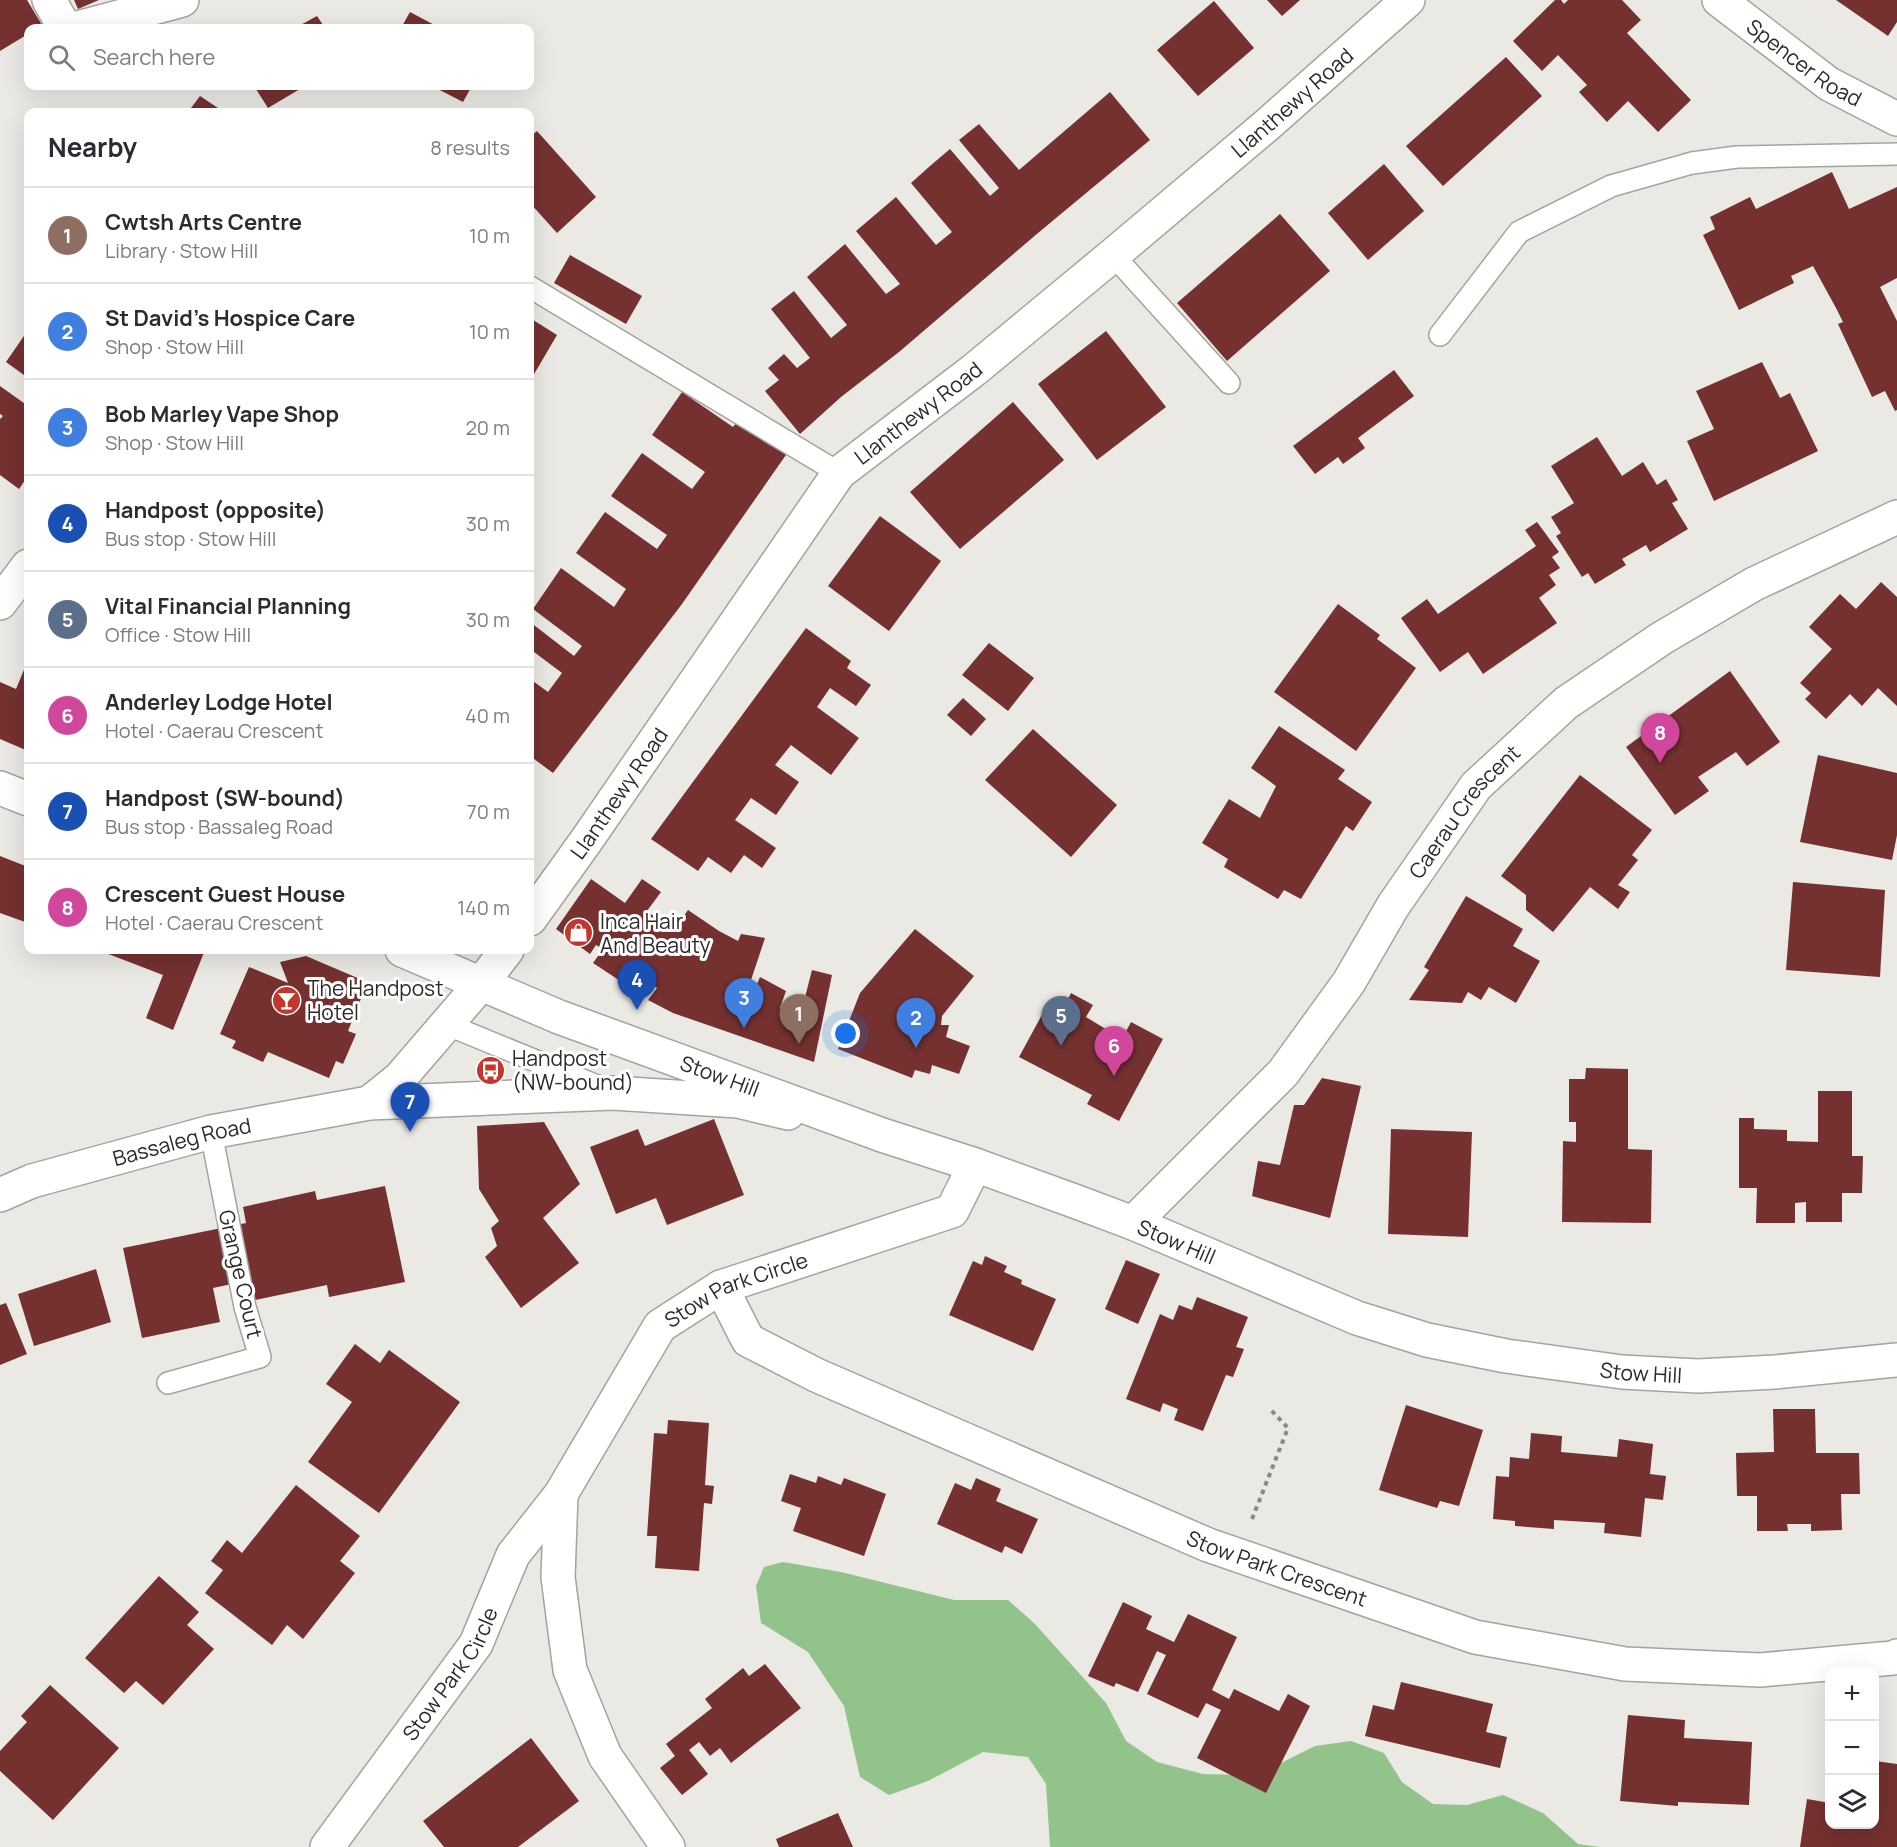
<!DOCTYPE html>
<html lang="en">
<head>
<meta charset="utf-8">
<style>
  body { margin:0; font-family:Manrope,sans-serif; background:#f7f7f7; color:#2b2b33 }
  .controls { position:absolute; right:18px; bottom:18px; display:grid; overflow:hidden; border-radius:12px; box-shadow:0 6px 24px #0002 }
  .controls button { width:54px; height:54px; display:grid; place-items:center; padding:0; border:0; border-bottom:2px solid #e1e1e2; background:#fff; color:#2b2b33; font:30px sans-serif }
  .you { position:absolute; left:846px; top:1034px; width:21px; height:21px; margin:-15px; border:4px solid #fff; border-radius:50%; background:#1a73e8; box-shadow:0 0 0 9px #1a73e833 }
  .badge { display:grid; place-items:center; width:39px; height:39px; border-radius:50%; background:#c3362d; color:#fff; font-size:20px; font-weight:700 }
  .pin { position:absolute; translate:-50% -50px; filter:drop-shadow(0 2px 3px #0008) }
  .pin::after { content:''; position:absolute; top:32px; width:21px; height:18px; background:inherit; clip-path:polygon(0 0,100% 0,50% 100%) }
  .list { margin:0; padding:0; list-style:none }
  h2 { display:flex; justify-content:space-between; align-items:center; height:78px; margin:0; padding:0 24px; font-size:26px }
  h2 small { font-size:20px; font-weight:400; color:#7c7c81 }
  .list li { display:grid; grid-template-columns:39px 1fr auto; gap:18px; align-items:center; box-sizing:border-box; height:96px; padding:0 24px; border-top:2px solid #e1e1e2 }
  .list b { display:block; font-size:22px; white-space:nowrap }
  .list p { margin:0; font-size:20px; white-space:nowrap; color:#7c7c81 }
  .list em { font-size:20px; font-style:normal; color:#7c7c81 }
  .icon { flex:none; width:33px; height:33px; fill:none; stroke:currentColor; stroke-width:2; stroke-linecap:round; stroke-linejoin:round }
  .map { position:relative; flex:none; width:1897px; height:1847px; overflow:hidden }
  .search { position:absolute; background:#fff; box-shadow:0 6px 24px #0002; left:24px; top:24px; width:510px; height:66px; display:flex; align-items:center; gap:15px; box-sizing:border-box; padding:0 21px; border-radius:12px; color:#7c7c81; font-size:22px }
  .panel { position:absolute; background:#fff; box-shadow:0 6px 24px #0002; left:24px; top:108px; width:510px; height:846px; border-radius:12px }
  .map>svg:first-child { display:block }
</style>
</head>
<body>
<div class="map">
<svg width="1897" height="1847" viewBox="0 0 1897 1847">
  <rect width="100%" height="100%" fill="#eae9e4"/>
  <path fill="#91c38b" d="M 783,1562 L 841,1572 L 954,1600 L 1008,1600 L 1035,1624 L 1106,1703 L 1126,1741 L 1157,1762 L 1203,1774 L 1244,1775 L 1279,1764 L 1315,1746 L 1351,1741 L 1384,1753 L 1402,1782 L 1433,1804 L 1467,1805 L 1503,1795 L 1543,1813 L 1578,1844 L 1600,1847 L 1050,1847 L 1046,1784 L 1028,1757 L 983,1752 L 928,1781 L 889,1795 L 860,1777 L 844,1706 L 808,1652 L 761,1623 L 756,1586 L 764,1567 Z"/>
  <path fill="#743130" d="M 0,0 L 27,0 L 42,25 L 37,28 L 28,28 L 28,34 L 0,51 Z
    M 74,0 L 99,0 L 78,9 Z
    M 1267,0 L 1300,0 L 1282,16 Z
    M 1555,0 L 1561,0 L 1564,4 L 1568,0 L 1622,0 L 1641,20 L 1627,33 L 1691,100 L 1658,132 L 1628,101 L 1607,122 L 1579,92 L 1587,85 L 1558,55 L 1542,71 L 1513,41 Z
    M 1836,0 L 1897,0 L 1897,22 L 1888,36 Z
    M 1214,1 L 1254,48 L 1198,96 L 1157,50 Z
    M 410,12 L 440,28 L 401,28 Z
    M 317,16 L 325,28 L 295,28 Z
    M 1506,57 L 1542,96 L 1443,186 L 1406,146 Z
    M 254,86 L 305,86 L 268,108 Z
    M 432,86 L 472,86 L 463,102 Z
    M 1110,92 L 1150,140 L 1038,233 L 899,352 L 841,397 L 800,434 L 765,391 L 779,380 L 768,368 L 784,354 L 797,368 L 810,358 L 771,309 L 794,291 L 831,338 L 847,325 L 807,277 L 845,244 L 886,294 L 900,284 L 856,231 L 896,197 L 936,245 L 952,232 L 911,183 L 930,166 L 950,149 L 990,196 L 999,188 L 959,140 L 979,124 L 1019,170 Z
    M 200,96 L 224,112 L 188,112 Z
    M 537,131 L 596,197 L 557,233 L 530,203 L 530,137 Z
    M 1384,164 L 1424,211 L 1368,260 L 1328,213 Z
    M 1832,172 L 1849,209 L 1897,187 L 1897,278 L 1880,287 L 1897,321 L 1897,410 L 1895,411 L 1885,391 L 1872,397 L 1838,324 L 1843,322 L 1836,308 L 1813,266 L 1791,276 L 1794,283 L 1739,310 L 1703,235 L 1715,229 L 1710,217 L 1750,197 L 1756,209 Z
    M 1280,214 L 1330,271 L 1227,361 L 1177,303 Z
    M 570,255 L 642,296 L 626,324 L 554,283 Z
    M 530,318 L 557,335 L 530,381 Z
    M 28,330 L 28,378 L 6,362 Z
    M 1106,331 L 1166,407 L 1097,460 L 1038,384 Z
    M 1762,362 L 1780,398 L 1790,393 L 1818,451 L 1714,501 L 1687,441 L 1714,429 L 1696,391 Z
    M 1394,370 L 1414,396 L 1358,438 L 1365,448 L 1343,464 L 1338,457 L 1315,474 L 1293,446 Z
    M 0,386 L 28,406 L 28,476 L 19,489 L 0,475 L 0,419 L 3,416 L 0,414 Z
    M 682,392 L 733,427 L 740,418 L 788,452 L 682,604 L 553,773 L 530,756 L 530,679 L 548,692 L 562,673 L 530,649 L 530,622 L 574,656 L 582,646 L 533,609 L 561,568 L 614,607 L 626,589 L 576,553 L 605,512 L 657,549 L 667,535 L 611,496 L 642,453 L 692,489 L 705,472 L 652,435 Z
    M 1013,402 L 1064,460 L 960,549 L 910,492 Z
    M 1597,437 L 1622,476 L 1643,462 L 1657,485 L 1666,479 L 1678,500 L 1672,503 L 1688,529 L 1650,552 L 1646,545 L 1622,559 L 1626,565 L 1595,584 L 1588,573 L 1582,577 L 1556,536 L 1561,533 L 1551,517 L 1574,503 L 1551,466 Z
    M 880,516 L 941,561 L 889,631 L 828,586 Z
    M 1537,522 L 1559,552 L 1552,557 L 1560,568 L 1549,575 L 1556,585 L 1539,598 L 1557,623 L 1483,674 L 1468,652 L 1440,672 L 1401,618 L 1427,599 L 1438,614 L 1536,546 L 1525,530 Z
    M 1881,582 L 1897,597 L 1897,706 L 1878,688 L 1862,706 L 1850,694 L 1826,719 L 1805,699 L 1811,693 L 1800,683 L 1832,649 L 1809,627 L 1840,594 L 1856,609 Z
    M 1338,604 L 1380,635 L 1377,639 L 1416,668 L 1356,751 L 1274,692 Z
    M 806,628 L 851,661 L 847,668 L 871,685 L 856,706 L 830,688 L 817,707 L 859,738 L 831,775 L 791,745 L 775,765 L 799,782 L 776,815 L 751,798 L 735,820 L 776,848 L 762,868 L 744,855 L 731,873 L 708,857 L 698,871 L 651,839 Z
    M 989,643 L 1034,678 L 1008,711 L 962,675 Z
    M 26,665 L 28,666 L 28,751 L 0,739 L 0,682 L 16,689 Z
    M 1730,671 L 1780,742 L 1747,766 L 1736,752 L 1698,777 L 1709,791 L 1675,815 L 1626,747 Z
    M 963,698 L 986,719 L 971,736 L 947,715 Z
    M 1279,726 L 1345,770 L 1338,779 L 1372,802 L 1353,831 L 1346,826 L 1301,899 L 1284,890 L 1278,899 L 1224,867 L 1228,859 L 1202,843 L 1229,799 L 1260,818 L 1276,786 L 1251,768 Z
    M 1033,729 L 1117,805 L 1071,857 L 985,780 Z
    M 1818,755 L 1897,773 L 1897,835 L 1892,860 L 1800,842 Z
    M 1580,775 L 1652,830 L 1632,855 L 1638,860 L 1618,885 L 1630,892 L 1618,909 L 1590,887 L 1553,932 L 1526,910 L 1526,895 L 1501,876 Z
    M 0,856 L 28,867 L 28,923 L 0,913 Z
    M 591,879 L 625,903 L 642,879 L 661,892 L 647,911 L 673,931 L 688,910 L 719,931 L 738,941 L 741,934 L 765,938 L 745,998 L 751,998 L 760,977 L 786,991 L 780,1008 L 801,1013 L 812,970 L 832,975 L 814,1062 L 673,1013 L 648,1000 L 657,988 L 645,980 L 637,992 L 593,963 L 603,949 L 596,945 L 590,954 L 556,929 Z
    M 1793,882 L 1885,890 L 1880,977 L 1786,970 Z
    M 1466,896 L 1523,929 L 1513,946 L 1540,961 L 1516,1003 L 1489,987 L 1481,1000 L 1468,992 L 1462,1003 L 1409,1000 L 1429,970 L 1424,967 Z
    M 915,929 L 974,976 L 942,1016 L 941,1025 L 949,1025 L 946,1037 L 970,1046 L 959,1074 L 932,1065 L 930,1074 L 915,1070 L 912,1078 L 838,1049 L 860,993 Z
    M 98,950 L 205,950 L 173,1030 L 146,1018 L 163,975 Z
    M 306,956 L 360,979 L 354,993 L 362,996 L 348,1031 L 356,1034 L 343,1064 L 336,1061 L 329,1078 L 268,1052 L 263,1062 L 232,1048 L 236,1041 L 220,1034 L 249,967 L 288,983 L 280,962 Z
    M 1071,993 L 1093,1005 L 1086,1017 L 1122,1039 L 1131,1022 L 1163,1039 L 1119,1121 L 1087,1104 L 1092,1095 L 1019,1057 L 1050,1000 L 1064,1007 Z
    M 1586,1068 L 1628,1069 L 1628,1149 L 1652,1150 L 1651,1223 L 1562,1222 L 1563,1141 L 1576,1142 L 1576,1122 L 1569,1122 L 1569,1079 L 1585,1079 Z
    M 1322,1078 L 1361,1086 L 1330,1218 L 1252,1196 L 1258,1161 L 1280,1165 L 1294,1105 L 1304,1105 Z
    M 1818,1091 L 1852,1091 L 1852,1156 L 1863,1156 L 1862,1193 L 1842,1193 L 1842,1222 L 1806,1222 L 1806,1202 L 1795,1203 L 1795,1223 L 1756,1223 L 1757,1188 L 1739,1188 L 1739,1118 L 1754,1118 L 1754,1129 L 1787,1130 L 1787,1141 L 1818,1142 Z
    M 714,1119 L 744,1195 L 667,1225 L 656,1198 L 616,1214 L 590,1147 L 638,1129 L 645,1146 Z
    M 544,1122 L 580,1184 L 543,1218 L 579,1263 L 521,1308 L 485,1257 L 497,1246 L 491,1228 L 499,1221 L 479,1189 L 477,1126 Z
    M 1391,1129 L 1472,1132 L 1468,1237 L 1388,1234 Z
    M 385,1186 L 405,1282 L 329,1297 L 327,1285 L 250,1301 L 246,1281 L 213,1288 L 220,1322 L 142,1338 L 123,1248 L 246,1223 L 243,1207 L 315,1191 L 317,1200 Z
    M 985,1256 L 1007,1266 L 1004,1272 L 1022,1280 L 1021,1284 L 1056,1299 L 1033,1351 L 949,1315 L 973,1261 L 982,1265 Z
    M 1126,1260 L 1160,1274 L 1138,1324 L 1105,1309 Z
    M 96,1269 L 111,1322 L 34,1346 L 18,1294 Z
    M 1197,1297 L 1248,1317 L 1236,1347 L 1244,1349 L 1233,1377 L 1226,1375 L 1203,1431 L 1174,1420 L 1178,1409 L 1163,1403 L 1160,1412 L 1126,1399 L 1160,1314 L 1173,1320 L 1179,1305 L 1192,1310 Z
    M 6,1303 L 27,1354 L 0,1365 L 0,1305 Z
    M 355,1344 L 380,1363 L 389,1350 L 460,1402 L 379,1513 L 308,1462 L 352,1402 L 326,1384 Z
    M 1406,1405 L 1483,1430 L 1459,1506 L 1440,1501 L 1437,1508 L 1379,1490 Z
    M 1773,1409 L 1815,1409 L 1816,1453 L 1859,1453 L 1860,1494 L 1841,1494 L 1842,1530 L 1811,1531 L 1811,1524 L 1787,1524 L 1788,1531 L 1757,1531 L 1757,1496 L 1737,1496 L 1736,1453 L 1774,1452 Z
    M 668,1420 L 709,1423 L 705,1485 L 714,1486 L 712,1504 L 704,1503 L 699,1571 L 655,1568 L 657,1536 L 647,1536 L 654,1433 L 667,1434 Z
    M 1531,1433 L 1562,1436 L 1561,1452 L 1617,1457 L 1619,1439 L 1653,1444 L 1650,1474 L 1666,1476 L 1663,1500 L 1645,1498 L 1641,1537 L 1604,1533 L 1605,1523 L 1554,1520 L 1554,1529 L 1515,1526 L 1515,1521 L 1493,1519 L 1496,1476 L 1509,1477 L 1510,1457 L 1529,1459 Z
    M 790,1474 L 816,1483 L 818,1476 L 841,1485 L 844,1478 L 886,1494 L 864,1556 L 793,1531 L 801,1508 L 781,1501 Z
    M 976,1478 L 1001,1489 L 996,1501 L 1038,1519 L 1022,1554 L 1005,1546 L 1002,1553 L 937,1524 L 955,1483 L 971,1490 Z
    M 296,1485 L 360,1536 L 340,1561 L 355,1573 L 303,1639 L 287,1625 L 272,1645 L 205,1593 L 223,1570 L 211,1561 L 227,1540 L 242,1553 Z
    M 159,1576 L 199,1612 L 187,1625 L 214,1649 L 163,1705 L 136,1681 L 124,1693 L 85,1658 Z
    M 1123,1602 L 1152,1616 L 1146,1629 L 1174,1642 L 1188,1614 L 1237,1637 L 1212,1690 L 1229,1699 L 1234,1689 L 1279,1711 L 1288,1694 L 1310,1706 L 1266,1793 L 1197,1758 L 1221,1710 L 1206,1703 L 1198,1718 L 1147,1694 L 1166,1655 L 1157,1651 L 1138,1692 L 1116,1683 L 1114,1687 L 1088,1676 Z
    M 765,1664 L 801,1708 L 731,1763 L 720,1748 L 710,1756 L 699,1742 L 689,1750 L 708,1774 L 682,1795 L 660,1768 L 675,1756 L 666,1744 L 712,1708 L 705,1699 L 743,1668 L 749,1676 Z
    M 1401,1682 L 1493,1704 L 1486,1732 L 1507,1737 L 1500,1768 L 1365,1736 L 1373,1705 L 1394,1710 Z
    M 50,1685 L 119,1748 L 53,1820 L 0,1771 L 0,1751 L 27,1722 L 21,1716 Z
    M 1628,1715 L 1685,1720 L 1684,1738 L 1752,1742 L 1749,1805 L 1678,1802 L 1678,1806 L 1620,1801 Z
    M 531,1738 L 579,1801 L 518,1847 L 444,1847 L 423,1821 Z
    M 1875,1761 L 1897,1764 L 1897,1847 L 1800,1847 L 1807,1799 L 1830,1803 L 1830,1824 L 1875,1824 Z
    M 838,1813 L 853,1847 L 779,1847 L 776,1839 Z"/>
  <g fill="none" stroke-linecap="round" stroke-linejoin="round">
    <defs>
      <path id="service" d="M 1113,255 L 1229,383
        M 530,287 L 839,473
        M 1440,335 L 1519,232 L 1611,186 L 1692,163 L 1737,157 L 1897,154
        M 448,1025 L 602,1088
        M 168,1383 L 260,1357 L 245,1307 L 211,1132"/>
      <g id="minor">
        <path d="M 49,0 L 65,28"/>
        <path id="s1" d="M 1719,0 L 1829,84 L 1897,119"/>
        <path d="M 78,28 L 182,0"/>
        <path d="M 0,603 L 28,566"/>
        <path id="s2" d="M 530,919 L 586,841 L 839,473 L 974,370 L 1113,255 L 1267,125 L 1408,0"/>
        <path d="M 481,984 L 507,950"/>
        <path id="s3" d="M 721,1287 L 748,1340 L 816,1375 L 1208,1545 L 1475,1637 L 1625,1664 L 1760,1670 L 1893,1658 L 1897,1656"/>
        <path d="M 561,1494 L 558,1577 L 570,1670 L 605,1756 L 668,1847"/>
        <path id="s4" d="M 327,1847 L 476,1644 L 513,1555 L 561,1494 L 660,1326 L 721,1287 L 952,1211 L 975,1165"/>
      </g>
      <g id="tertiary">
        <path d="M 369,1103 L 400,1078 L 481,984"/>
        <path id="s5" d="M 0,1195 L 32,1181 L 211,1132 L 369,1103 L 613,1093 L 738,1101 L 788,1113"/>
      </g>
      <g id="secondary">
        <path d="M 0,788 L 28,799"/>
        <path id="s6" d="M 402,950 L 559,1017 L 882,1135 L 975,1165 L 1077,1202 L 1133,1223 L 1357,1318 L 1427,1340 L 1506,1356 L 1622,1372 L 1698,1376 L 1775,1372 L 1897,1360"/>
        <path id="s7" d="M 1133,1223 L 1283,1073 L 1349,982 L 1393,906 L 1476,786 L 1553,715 L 1566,703 L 1662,638 L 1754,584 L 1897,517"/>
      </g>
    </defs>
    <use href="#service" stroke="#a4a39e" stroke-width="24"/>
    <use href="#minor" stroke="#a4a39e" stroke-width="36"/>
    <use href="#tertiary" stroke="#a4a39e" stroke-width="36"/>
    <use href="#secondary" stroke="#a4a39e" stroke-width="36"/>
    <path stroke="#898885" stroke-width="4" stroke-dasharray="4.5 4.5" stroke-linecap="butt" d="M 1252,1519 L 1288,1428 L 1271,1410"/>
    <use href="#service" stroke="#fff" stroke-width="21"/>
    <use href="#minor" stroke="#fff" stroke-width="33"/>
    <use href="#tertiary" stroke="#fff" stroke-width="33"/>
    <use href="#secondary" stroke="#fff" stroke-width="33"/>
  </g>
  <defs>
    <symbol id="shop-disc" viewBox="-11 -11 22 22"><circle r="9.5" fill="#c3362d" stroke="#fff"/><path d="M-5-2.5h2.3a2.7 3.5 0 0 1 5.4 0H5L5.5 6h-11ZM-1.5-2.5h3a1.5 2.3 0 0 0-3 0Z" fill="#fff"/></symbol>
    <symbol id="bar-disc" viewBox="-11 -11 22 22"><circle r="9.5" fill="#c3362d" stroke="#fff"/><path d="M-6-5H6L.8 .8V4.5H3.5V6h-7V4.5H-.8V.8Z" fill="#fff"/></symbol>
    <symbol id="bus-disc" viewBox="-11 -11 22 22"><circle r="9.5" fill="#c3362d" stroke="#fff"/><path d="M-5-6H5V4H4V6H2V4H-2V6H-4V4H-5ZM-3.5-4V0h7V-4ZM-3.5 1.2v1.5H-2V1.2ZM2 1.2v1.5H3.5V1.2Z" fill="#fff"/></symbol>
  </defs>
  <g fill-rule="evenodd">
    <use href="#shop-disc" x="562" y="916" width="33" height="33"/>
    <use href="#bar-disc" x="270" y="984" width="33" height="33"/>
    <use href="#bus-disc" x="474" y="1054" width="33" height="33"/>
  </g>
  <g text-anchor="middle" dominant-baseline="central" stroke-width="6" stroke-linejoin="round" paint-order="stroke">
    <g font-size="21" fill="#2b2a29" stroke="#fff">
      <text stroke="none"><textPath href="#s1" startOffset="106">Spencer Road</textPath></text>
      <text stroke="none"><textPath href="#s2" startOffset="1128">Llanthewy Road</textPath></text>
      <text stroke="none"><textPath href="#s2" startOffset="642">Llanthewy Road</textPath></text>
      <text stroke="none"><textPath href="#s2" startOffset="154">Llanthewy Road</textPath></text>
      <text stroke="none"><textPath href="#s7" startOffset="531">Caerau Crescent</textPath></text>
      <text stroke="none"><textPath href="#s6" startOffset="342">Stow Hill</textPath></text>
      <text stroke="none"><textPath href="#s5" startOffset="190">Bassaleg Road</textPath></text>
      <text stroke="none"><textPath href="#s6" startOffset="828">Stow Hill</textPath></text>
      <text transform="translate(241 1274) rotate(77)">Grange Court</text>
      <text stroke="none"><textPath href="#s4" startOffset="706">Stow Park Circle</textPath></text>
      <text stroke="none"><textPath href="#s6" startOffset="1314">Stow Hill</textPath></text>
      <text stroke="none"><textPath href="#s3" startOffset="636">Stow Park Crescent</textPath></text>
      <text stroke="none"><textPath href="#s4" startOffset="213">Stow Park Circle</textPath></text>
    </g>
    <g font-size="21" fill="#2b2a29" stroke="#fff" text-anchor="start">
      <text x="600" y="921">Inca Hair<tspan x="600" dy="24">And Beauty</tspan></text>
      <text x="307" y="988">The Handpost<tspan x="307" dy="24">Hotel</tspan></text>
      <text x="512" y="1058">Handpost<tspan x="512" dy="24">(NW-bound)</tspan></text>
    </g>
  </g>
</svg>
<div class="controls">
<button>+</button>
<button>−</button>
<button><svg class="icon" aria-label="layers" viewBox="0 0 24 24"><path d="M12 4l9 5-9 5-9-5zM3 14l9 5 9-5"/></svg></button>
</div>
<div class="you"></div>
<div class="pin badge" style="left:799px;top:1044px;background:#8d6e63">1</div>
<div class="pin badge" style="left:916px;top:1048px;background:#3f7fe0">2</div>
<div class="pin badge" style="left:744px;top:1028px;background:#3f7fe0">3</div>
<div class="pin badge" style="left:637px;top:1010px;background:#1a4fb4">4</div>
<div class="pin badge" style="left:1061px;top:1046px;background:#5c6f8a">5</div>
<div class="pin badge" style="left:1114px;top:1076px;background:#d1479c">6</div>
<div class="pin badge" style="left:410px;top:1132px;background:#1a4fb4">7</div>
<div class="pin badge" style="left:1660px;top:763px;background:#d1479c">8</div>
<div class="search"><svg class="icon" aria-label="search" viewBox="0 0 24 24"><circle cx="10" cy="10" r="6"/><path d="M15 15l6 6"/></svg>Search here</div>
<section class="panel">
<h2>Nearby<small>8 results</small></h2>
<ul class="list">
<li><span class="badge" style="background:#8d6e63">1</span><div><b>Cwtsh Arts Centre</b><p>Library · Stow Hill</p></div><em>10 m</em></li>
<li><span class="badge" style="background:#3f7fe0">2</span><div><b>St David’s Hospice Care</b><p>Shop · Stow Hill</p></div><em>10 m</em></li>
<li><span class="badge" style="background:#3f7fe0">3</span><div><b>Bob Marley Vape Shop</b><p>Shop · Stow Hill</p></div><em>20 m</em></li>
<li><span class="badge" style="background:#1a4fb4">4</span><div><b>Handpost (opposite)</b><p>Bus stop · Stow Hill</p></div><em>30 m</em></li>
<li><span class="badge" style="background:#5c6f8a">5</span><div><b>Vital Financial Planning</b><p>Office · Stow Hill</p></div><em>30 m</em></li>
<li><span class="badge" style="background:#d1479c">6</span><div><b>Anderley Lodge Hotel</b><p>Hotel · Caerau Crescent</p></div><em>40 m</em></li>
<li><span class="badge" style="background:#1a4fb4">7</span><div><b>Handpost (SW-bound)</b><p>Bus stop · Bassaleg Road</p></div><em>70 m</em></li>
<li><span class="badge" style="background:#d1479c">8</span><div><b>Crescent Guest House</b><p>Hotel · Caerau Crescent</p></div><em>140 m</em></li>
</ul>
</section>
</div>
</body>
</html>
